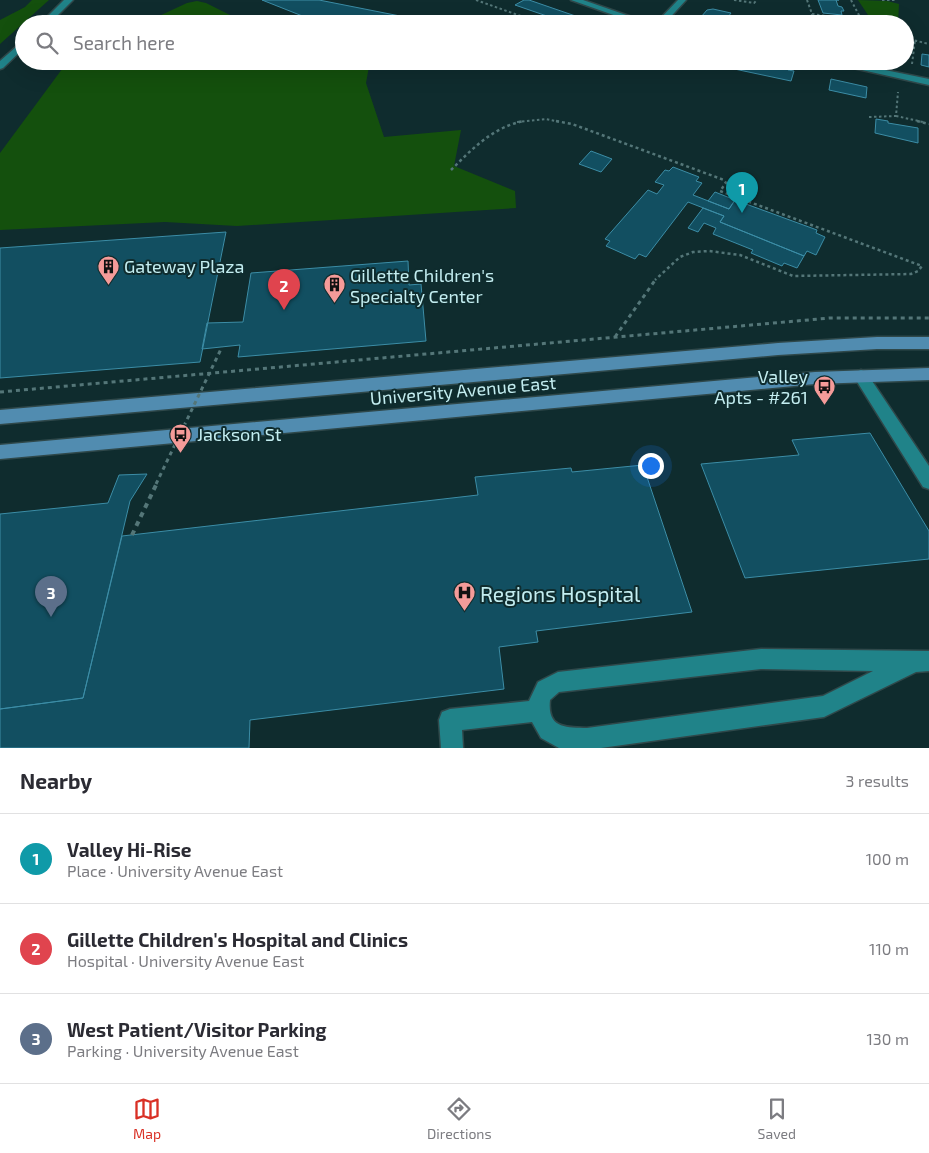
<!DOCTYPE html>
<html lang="en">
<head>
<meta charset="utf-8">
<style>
  body { margin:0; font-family:"Exo 2",sans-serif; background:#f7f7f7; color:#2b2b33 }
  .you { position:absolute; left:650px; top:465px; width:18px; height:18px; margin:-12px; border:4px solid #fff; border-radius:50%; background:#1a73e8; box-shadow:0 0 0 8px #1a73e833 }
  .badge { display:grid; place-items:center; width:32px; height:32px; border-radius:50%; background:#d93025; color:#fff; font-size:16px; font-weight:700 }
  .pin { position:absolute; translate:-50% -41px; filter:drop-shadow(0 1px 2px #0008) }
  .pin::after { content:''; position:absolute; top:26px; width:18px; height:15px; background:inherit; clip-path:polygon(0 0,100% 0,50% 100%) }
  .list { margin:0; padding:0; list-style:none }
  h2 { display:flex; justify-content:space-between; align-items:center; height:65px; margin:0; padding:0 20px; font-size:21px }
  h2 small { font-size:16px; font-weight:400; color:#7c7c81 }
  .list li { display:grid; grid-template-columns:32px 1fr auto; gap:15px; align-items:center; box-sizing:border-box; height:90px; padding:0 20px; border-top:1px solid #e1e1e2 }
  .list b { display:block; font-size:19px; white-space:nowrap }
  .list p { margin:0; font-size:16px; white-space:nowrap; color:#7c7c81 }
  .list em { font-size:16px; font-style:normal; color:#7c7c81 }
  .icon { flex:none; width:28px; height:28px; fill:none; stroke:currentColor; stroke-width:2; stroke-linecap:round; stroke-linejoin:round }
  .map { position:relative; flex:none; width:929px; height:748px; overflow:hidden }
  .search { position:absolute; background:#fff; box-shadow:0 5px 20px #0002; left:15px; right:15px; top:15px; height:55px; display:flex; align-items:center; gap:12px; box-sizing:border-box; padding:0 18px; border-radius:28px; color:#7c7c81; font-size:19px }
  .sheet { height:335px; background:#fff }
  nav { display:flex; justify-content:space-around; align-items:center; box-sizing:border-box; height:70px; border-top:1px solid #e1e1e2; background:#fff; font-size:14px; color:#7c7c81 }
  nav a { display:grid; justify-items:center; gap:2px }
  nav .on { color:#d93025 }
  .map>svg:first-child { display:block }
</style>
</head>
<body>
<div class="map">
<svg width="929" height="748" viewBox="0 0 929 748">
  <rect width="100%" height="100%" fill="#0f2c2e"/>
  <path fill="#14500d" d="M 32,0 L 49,0 L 0,44 L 0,20 L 25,7 Z
    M 858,0 L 887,1 L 899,4 L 898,23 L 870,18 Z
    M 197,1 L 206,3 L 236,18 L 230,21 L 181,24 L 156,22 L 159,16 L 187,3 Z
    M 245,16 L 286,24 L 212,24 L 236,21 Z
    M 68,61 L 370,61 L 366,83 L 384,137 L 461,130 L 454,166 L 515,191 L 516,208 L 237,226 L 165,222 L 0,230 L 0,153 Z"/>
  <path fill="#124f61" stroke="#3c8da6" d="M 262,0 L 319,0 L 400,16 L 391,24 L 337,24 L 310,19 Z
    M 524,0 L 529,0 L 590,21 L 585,24 L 570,24 L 515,5 Z
    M 818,0 L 839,0 L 836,0 L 838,6 L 842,7 L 844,11 L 841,11 L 842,15 L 823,13 Z
    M 713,9 L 731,13 L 723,24 L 704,20 L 705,18 L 701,17 L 707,10 Z
    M 823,19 L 844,23 L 822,24 Z
    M 922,54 L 929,55 L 929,67 L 921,65 Z
    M 727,61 L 755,61 L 764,65 L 764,63 L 789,68 L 788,70 L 794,71 L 791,81 L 725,67 Z
    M 831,79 L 867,87 L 866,98 L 829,90 Z
    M 876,119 L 888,121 L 888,123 L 918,128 L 918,143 L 875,133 Z
    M 591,151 L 612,159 L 601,172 L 579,164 Z
    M 673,167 L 699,177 L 696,181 L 702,183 L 693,195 L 729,209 L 735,200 L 817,230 L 816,233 L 825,237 L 816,255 L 807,251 L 804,256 L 720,222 L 724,216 L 688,202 L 646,257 L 639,254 L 635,259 L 606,246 L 610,241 L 605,239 L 648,190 L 657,194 L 664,185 L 655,182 L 665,170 L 669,171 Z
    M 715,192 L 735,200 L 729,209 L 708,201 Z
    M 703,208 L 724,216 L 720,222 L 804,256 L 797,268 L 784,263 L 782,266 L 751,253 L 753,250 L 713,234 L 716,228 L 704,223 L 698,232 L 688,228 Z
    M 226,232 L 200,362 L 0,378 L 0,248 Z
    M 408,261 L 409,285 L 421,284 L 426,341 L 238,357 L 240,345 L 202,349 L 207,323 L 243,322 L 251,273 Z
    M 870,433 L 929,531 L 929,559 L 745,578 L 701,464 L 799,455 L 792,440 Z
    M 643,465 L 692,612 L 536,631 L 538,642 L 499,647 L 504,689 L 250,720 L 249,748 L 0,748 L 0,709 L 83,698 L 122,536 L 478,495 L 475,477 L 571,468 L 572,472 Z
    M 147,474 L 130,501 L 83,698 L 0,709 L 0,514 L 108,503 L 119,475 Z"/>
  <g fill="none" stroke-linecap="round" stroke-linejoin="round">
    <defs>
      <path id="minor" d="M 64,0 L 73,0 L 49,24 L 40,24 Z
        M 571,0 L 583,0 L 652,24 L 639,24 Z
        M 678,0 L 686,0 L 664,24 L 655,24 Z
        M 24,40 L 24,48 L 3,68 L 0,69 L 0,61 Z
        M 822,61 L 841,61 L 929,79 L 929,85 Z
        M 861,370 L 866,372 L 929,466 L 929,489 L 923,487 L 856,380 L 853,376 L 856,372 Z
        M 761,649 L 929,651 L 929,671 L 916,672 L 824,717 L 601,748 L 559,748 L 541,738 L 532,722 L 462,730 L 463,748 L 441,748 L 439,720 L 442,712 L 450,709 L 529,701 L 538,682 L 558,672 ZM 761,669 L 873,671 L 823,696 L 587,728 C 566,727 547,729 550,700 L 559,692 Z"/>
      <path id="major" d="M 877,337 L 929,337 L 929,349 L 877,349 L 778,355 L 0,424 L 0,410 L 778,343 Z
        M 929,368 L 929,380 L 815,384 L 0,459 L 0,445 L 815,372 Z"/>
    </defs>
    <use href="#minor" stroke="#2f484a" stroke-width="3"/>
    <use href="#major" stroke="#2f484a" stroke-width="3"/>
    <path stroke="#547678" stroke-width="2" stroke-dasharray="2.5 2.5" stroke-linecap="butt" d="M 476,0 L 543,24
      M 734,0 L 754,3 L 757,0
      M 807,0 L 812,14 L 810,24
      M 851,0 L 861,19 L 859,24
      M 882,0 L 895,0
      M 812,14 L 860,21
      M 861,19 L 885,24
      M 905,38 L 929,44
      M 912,64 L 915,40
      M 896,116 L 923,122
      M 869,117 L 896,116 L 898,92
      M 517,122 L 546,119 L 560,122"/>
    <path stroke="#547678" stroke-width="2.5" stroke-dasharray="3 3" stroke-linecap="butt" d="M 556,121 L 572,124 L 724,180 L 726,183 L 720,191 L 922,266 L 918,271 L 911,274 L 793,276 L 740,255 L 709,251 L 693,252 L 680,257 L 655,280
      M 917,121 L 929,124
      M 451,170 C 472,149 493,127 524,121"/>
    <path stroke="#547678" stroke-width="3" stroke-dasharray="4 4" stroke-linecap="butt" d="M 615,337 L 656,279
      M 0,392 L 830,318 L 929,318"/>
    <use href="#minor" fill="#208389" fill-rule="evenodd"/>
    <use href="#major" fill="#518cb0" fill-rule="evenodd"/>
    <path stroke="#547678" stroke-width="3" stroke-dasharray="4 4" stroke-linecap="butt" d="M 156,484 L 222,347"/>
    <path stroke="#547678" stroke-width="4" stroke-dasharray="5 5" stroke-linecap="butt" d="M 132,535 L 157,483"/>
  </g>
  <defs>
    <symbol id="building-pin" viewBox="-11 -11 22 30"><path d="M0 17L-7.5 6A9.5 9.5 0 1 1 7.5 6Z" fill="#f59b99" stroke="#0f2c2e"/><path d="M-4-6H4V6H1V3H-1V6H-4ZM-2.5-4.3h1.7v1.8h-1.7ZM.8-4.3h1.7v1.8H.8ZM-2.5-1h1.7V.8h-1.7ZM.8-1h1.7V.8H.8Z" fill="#111"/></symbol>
    <symbol id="bus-pin" viewBox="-11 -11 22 30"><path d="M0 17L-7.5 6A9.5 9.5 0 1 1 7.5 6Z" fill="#f59b99" stroke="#0f2c2e"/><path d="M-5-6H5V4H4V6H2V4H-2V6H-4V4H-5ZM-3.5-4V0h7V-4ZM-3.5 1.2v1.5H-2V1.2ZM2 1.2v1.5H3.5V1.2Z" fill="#111"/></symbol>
    <symbol id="hospital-pin" viewBox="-11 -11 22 30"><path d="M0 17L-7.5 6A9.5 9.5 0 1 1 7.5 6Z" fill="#f59b99" stroke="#0f2c2e"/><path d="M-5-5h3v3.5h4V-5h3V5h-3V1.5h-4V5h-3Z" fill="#111"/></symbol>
  </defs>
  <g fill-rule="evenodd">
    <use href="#building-pin" x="96" y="254" width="25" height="34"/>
    <use href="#building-pin" x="322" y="272" width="25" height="34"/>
    <use href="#bus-pin" x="812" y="374" width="25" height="34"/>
    <use href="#bus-pin" x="168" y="422" width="25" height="34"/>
    <use href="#hospital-pin" x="452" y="580" width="25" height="34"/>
  </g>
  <g text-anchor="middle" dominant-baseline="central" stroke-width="4" stroke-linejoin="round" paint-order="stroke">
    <g font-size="18" fill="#c3edf0" stroke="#0f2c2e" text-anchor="start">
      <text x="124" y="266">Gateway Plaza</text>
      <text x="350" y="275">Gillette Children's<tspan x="350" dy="21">Specialty Center</tspan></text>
      <text x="808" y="376" text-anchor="end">Valley<tspan x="808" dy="21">Apts - #261</tspan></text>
      <text x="197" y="434">Jackson St</text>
    </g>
    <g font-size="18" fill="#c3edf0" stroke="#0f2c2e">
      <text transform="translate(463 390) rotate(-5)">University Avenue East</text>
    </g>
    <g font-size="21" fill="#c3edf0" stroke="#0f2c2e" text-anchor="start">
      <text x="480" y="593">Regions Hospital</text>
    </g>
  </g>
</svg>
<div class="you"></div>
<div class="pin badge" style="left:742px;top:213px;background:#0f9aa8">1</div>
<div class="pin badge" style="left:284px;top:310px;background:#e0444e">2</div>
<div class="pin badge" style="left:51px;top:617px;background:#5c6f8a">3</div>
<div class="search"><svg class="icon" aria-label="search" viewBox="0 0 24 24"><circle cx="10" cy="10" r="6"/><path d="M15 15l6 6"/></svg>Search here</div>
</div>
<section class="sheet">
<h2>Nearby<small>3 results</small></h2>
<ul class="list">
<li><span class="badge" style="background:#0f9aa8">1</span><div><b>Valley Hi-Rise</b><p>Place · University Avenue East</p></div><em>100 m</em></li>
<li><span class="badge" style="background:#e0444e">2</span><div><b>Gillette Children's Hospital and Clinics</b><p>Hospital · University Avenue East</p></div><em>110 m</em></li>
<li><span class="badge" style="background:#5c6f8a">3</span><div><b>West Patient/Visitor Parking</b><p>Parking · University Avenue East</p></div><em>130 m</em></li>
</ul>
</section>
<nav>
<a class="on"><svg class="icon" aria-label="map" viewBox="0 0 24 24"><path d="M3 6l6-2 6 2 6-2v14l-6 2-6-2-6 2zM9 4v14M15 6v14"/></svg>Map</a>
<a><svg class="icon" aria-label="directions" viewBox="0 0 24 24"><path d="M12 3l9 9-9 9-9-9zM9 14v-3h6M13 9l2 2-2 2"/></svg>Directions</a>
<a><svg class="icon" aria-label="saved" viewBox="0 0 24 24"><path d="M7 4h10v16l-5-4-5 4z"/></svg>Saved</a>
</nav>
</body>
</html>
